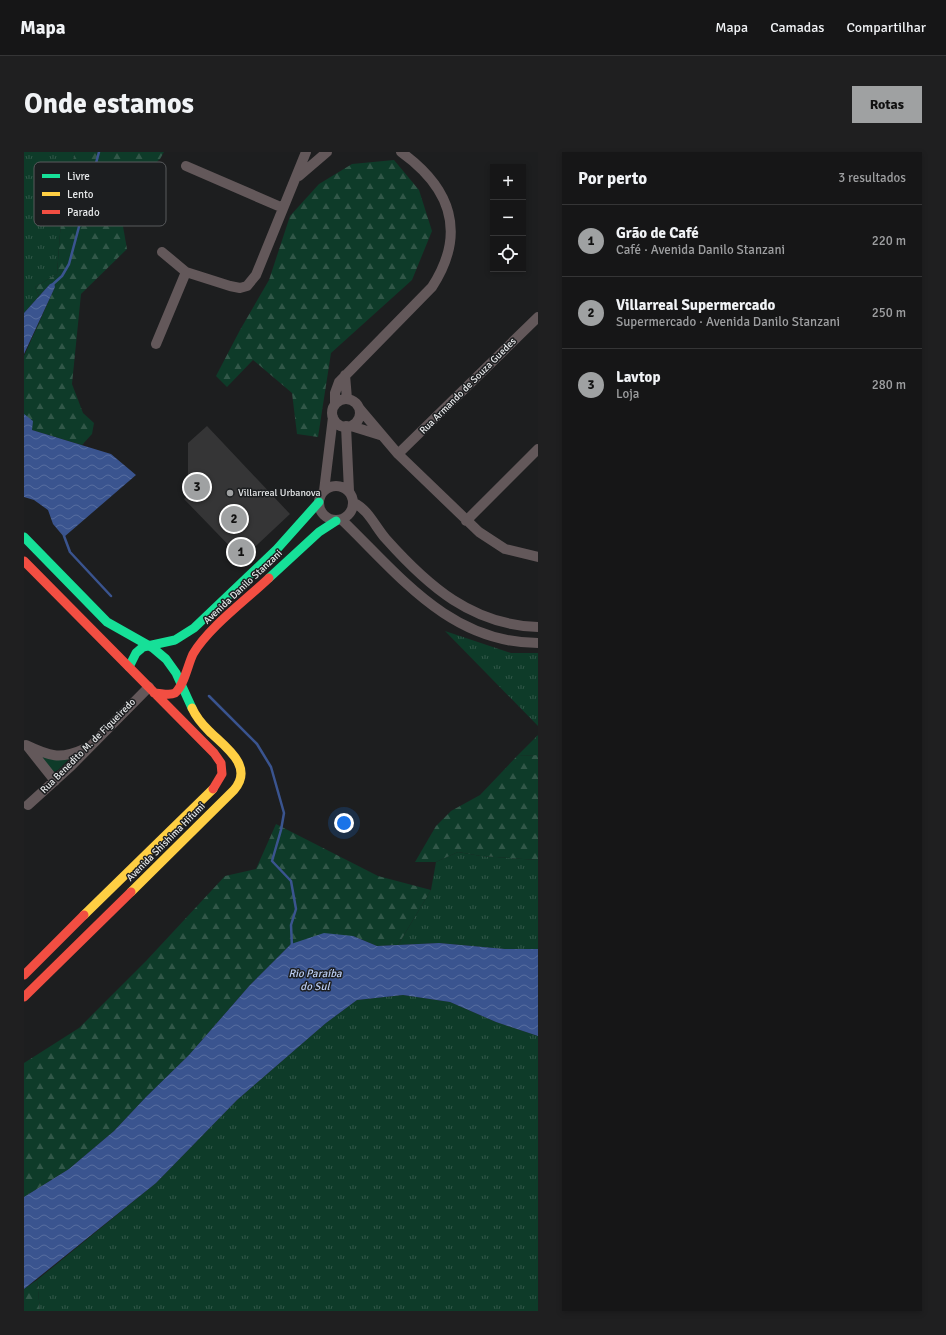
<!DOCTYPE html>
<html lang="pt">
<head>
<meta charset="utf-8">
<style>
  body { margin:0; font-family:Signika,sans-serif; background:#1f1f20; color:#f1f3f6 }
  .controls { position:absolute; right:12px; top:12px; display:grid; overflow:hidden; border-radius:0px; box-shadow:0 2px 6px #0003 }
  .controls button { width:36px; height:36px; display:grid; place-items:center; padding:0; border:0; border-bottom:1px solid #353536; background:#161617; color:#f1f3f6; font:20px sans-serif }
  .you { position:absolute; left:320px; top:671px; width:14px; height:14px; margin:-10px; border:3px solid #fff; border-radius:50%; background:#1a73e8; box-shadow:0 0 0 6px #1a73e833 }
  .badge { display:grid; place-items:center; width:26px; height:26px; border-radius:50%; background:#9fa1a2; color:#111; font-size:13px; font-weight:700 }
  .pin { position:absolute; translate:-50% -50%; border:2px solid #fff; box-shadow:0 1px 4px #0006 }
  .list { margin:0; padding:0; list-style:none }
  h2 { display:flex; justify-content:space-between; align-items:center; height:52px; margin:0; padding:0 16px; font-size:17px }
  h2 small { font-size:13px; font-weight:400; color:#9e9fa1 }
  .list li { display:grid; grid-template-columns:26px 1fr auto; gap:12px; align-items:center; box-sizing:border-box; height:72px; padding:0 16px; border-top:1px solid #353536 }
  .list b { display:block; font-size:15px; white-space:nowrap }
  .list p { margin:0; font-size:13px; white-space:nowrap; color:#9e9fa1 }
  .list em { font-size:13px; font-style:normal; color:#9e9fa1 }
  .icon { flex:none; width:22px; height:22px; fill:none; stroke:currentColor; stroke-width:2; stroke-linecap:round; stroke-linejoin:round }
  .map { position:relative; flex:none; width:514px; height:1159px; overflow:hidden; border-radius:0px }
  header { display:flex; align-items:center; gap:24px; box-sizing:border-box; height:56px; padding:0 20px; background:#161617; border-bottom:1px solid #353536 }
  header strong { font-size:19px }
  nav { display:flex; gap:22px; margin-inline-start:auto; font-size:14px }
  .intro { display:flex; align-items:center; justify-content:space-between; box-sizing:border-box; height:96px; padding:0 24px }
  h1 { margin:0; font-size:28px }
  .button { padding:10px 18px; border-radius:0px; background:#9fa1a2; color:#111; font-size:14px; font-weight:700 }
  main { display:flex; gap:24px; padding:0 24px }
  aside { flex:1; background:#161617; border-radius:0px; box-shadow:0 2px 6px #0003 }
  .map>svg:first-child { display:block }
</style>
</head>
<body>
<header>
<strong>Mapa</strong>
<nav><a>Mapa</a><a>Camadas</a><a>Compartilhar</a></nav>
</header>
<div class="intro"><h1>Onde estamos</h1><a class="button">Rotas</a></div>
<main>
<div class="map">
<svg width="514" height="1159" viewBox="0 0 514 1159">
  <defs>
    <pattern id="grass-tufts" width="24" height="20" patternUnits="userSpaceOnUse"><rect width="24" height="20" fill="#0e3b29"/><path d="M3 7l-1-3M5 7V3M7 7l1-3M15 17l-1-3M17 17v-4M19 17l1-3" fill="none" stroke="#315748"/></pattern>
    <pattern id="forest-firs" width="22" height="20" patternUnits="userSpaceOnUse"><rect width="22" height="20" fill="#0e3b29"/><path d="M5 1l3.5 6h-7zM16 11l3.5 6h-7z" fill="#315748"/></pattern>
    <pattern id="water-waves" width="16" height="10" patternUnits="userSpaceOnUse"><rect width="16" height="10" fill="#3a548f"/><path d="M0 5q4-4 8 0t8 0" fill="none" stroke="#566d9f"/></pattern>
  </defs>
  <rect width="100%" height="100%" fill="#1d1e1f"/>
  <path fill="url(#grass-tufts)" d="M 0,0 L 51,0 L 38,55 L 33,122 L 11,135 L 15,144 L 0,161 Z
    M 421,479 L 487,501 L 514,501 L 514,574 Z
    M 514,583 L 514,603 L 493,604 Z
    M 16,603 L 46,606 L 34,618 L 30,620 Z
    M 434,700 L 457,704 L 514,708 L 514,797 L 481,797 L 415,791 L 374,793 L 407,738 L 412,710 Z
    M 379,843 L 426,850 L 472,870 L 514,884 L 514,1159 L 16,1159 L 13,1128 L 132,1031 L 213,948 L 302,871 L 333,848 Z"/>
  <path fill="url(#forest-firs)" d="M 51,0 L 140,0 L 136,7 L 94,46 L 103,97 L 57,142 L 48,232 L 59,261 L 70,271 L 68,282 L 58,293 L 8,278 L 0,262 L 0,204 L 31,135 L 26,132 L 15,144 L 11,135 L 33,122 L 38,55 Z
    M 370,8 L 395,38 L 408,79 L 388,128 L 307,201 L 294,285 L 273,282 L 268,241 L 229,208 L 203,235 L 192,224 L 216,178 L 245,128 L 266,64 L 295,32 L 328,12 Z
    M 514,603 L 514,708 L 457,704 L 434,700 L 412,710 L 391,710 L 412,674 L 427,659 L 456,643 L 493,604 Z
    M 252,672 L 354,724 L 407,738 L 374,793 L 353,794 L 329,784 L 267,792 L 226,833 L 165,903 L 122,945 L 90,979 L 45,1017 L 0,1045 L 0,911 L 55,876 L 122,809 L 201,724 L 232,717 Z
    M 13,1128 L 16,1159 L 0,1159 L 0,1137 Z"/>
  <path fill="url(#water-waves)" d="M 30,131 L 31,135 L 0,202 L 0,161 L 26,132 Z
    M 0,262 L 9,269 L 8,278 L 87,302 L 112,323 L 40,385 L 29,372 L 24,358 L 10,348 L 0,345 Z
    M 300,781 L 329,784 L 353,794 L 415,791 L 481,797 L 514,797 L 514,884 L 472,870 L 426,850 L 379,843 L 333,848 L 302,871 L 213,948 L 132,1031 L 0,1137 L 0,1045 L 45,1017 L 90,979 L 122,945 L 165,903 L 226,833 L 267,792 Z"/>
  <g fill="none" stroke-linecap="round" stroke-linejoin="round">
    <path stroke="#3a548f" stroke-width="2.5" d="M 28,133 L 38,124 L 45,112 L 75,0
      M 40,384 L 46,400 L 87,444
      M 185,544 L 233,592 L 247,615 L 260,661 L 257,678 L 248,709 L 267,729 L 272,757 L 267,773 L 268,795"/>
  </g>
  <path fill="#353536" d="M 183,274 L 266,362 L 218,407 L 160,347 L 172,336 L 164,327 L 164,291 Z"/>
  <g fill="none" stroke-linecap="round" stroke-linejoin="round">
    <path stroke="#63585a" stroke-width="10" d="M 162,14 L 259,56
      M 275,24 L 303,0
      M 138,100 L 162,120 L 206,134 L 216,136 L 223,134 L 232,123 L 282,0
      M 132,192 L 162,120
      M 321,223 L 323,247
      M308 261a14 14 0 1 1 28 0a14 14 0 1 1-28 0Z
      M 311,252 L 311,241 L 315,230 L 408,135 C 443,81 427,36 377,0
      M 335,256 L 374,302 L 455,380 L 481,397 L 514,405
      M 322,274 L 325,339
      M 327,274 L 356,283
      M 374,302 L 514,165
      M295 351a17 17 0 1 1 34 0a17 17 0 1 1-34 0Z
      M 300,339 L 309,265
      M 330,351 C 344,357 352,376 362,387 C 404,434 448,473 514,475
      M 318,368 C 376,424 426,491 514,491
      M 442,369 L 514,297
      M 2,593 C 25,604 36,608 60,597
      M 4,595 L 31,629
      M 4,653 L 47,614 L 125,535"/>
    <path stroke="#16e098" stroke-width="9" d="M 0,385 L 83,470 L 129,496 L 142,507 L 152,521 L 168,556
      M 245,426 L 295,380 L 312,369
      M 105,515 L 112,501 L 119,495 L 151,488 L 170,476 L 253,397 L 295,350"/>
    <path stroke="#ffcf43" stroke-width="9" d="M 107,740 L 210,638 C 231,614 200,594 185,579 C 178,572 172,565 168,556
      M 60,763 L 189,637"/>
    <path stroke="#f24e42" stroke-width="9" d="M 0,409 L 190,601 L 197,611 L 198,622 L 189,637
      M 130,541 C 137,541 145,544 151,541 C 160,534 164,512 169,502 C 185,475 222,448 245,426
      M 0,823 L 60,763
      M 0,845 L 107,740"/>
  </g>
  <circle fill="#9fa1a2" stroke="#1c1e20" stroke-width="1.5" cx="206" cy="341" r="4"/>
  <g text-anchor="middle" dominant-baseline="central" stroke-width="3" stroke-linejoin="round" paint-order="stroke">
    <g font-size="10" fill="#e5e7e8" stroke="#1c1e20">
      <text transform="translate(444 234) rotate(-45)">Rua Armando de Souza Guedes</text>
      <text transform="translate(219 435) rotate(-43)">Avenida Danilo Stanzani</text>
      <text transform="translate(64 594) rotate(-45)">Rua Benedito M. de Figueiredo</text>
      <text transform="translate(142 690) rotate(-45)">Avenida Shishima Hifumi</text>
    </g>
    <g font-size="10" fill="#e5e7e8" stroke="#1c1e20" text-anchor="start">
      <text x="214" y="341">Villarreal Urbanova</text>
    </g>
    <g font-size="11" font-style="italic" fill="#bbcdf3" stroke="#1c1e20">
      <text x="291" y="821">Rio Paraíba<tspan x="291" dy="13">do Sul</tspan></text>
    </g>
  </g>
  <rect x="10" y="10" width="132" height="64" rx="6" fill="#1c1e20" stroke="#585a5c" stroke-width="1"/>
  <rect x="18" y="22" width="18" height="4" fill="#16e098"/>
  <rect x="18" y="40" width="18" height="4" fill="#ffcf43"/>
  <rect x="18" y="58" width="18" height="4" fill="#f24e42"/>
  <g font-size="11" fill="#e5e7e8">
    <text x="43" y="28">Livre</text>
    <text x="43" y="46">Lento</text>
    <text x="43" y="64">Parado</text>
  </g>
</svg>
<div class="controls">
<button>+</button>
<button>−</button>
<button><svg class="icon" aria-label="locate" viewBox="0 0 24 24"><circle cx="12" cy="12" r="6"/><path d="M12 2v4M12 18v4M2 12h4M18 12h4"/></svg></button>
</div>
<div class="you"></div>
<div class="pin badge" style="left:217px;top:400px">1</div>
<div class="pin badge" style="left:210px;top:367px">2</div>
<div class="pin badge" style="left:173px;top:335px">3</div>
</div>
<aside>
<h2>Por perto<small>3 resultados</small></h2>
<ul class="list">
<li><span class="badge">1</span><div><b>Grão de Café</b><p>Café · Avenida Danilo Stanzani</p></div><em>220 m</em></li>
<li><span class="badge">2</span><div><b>Villarreal Supermercado</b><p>Supermercado · Avenida Danilo Stanzani</p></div><em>250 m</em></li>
<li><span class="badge">3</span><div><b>Lavtop</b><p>Loja</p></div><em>280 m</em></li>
</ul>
</aside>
</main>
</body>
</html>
